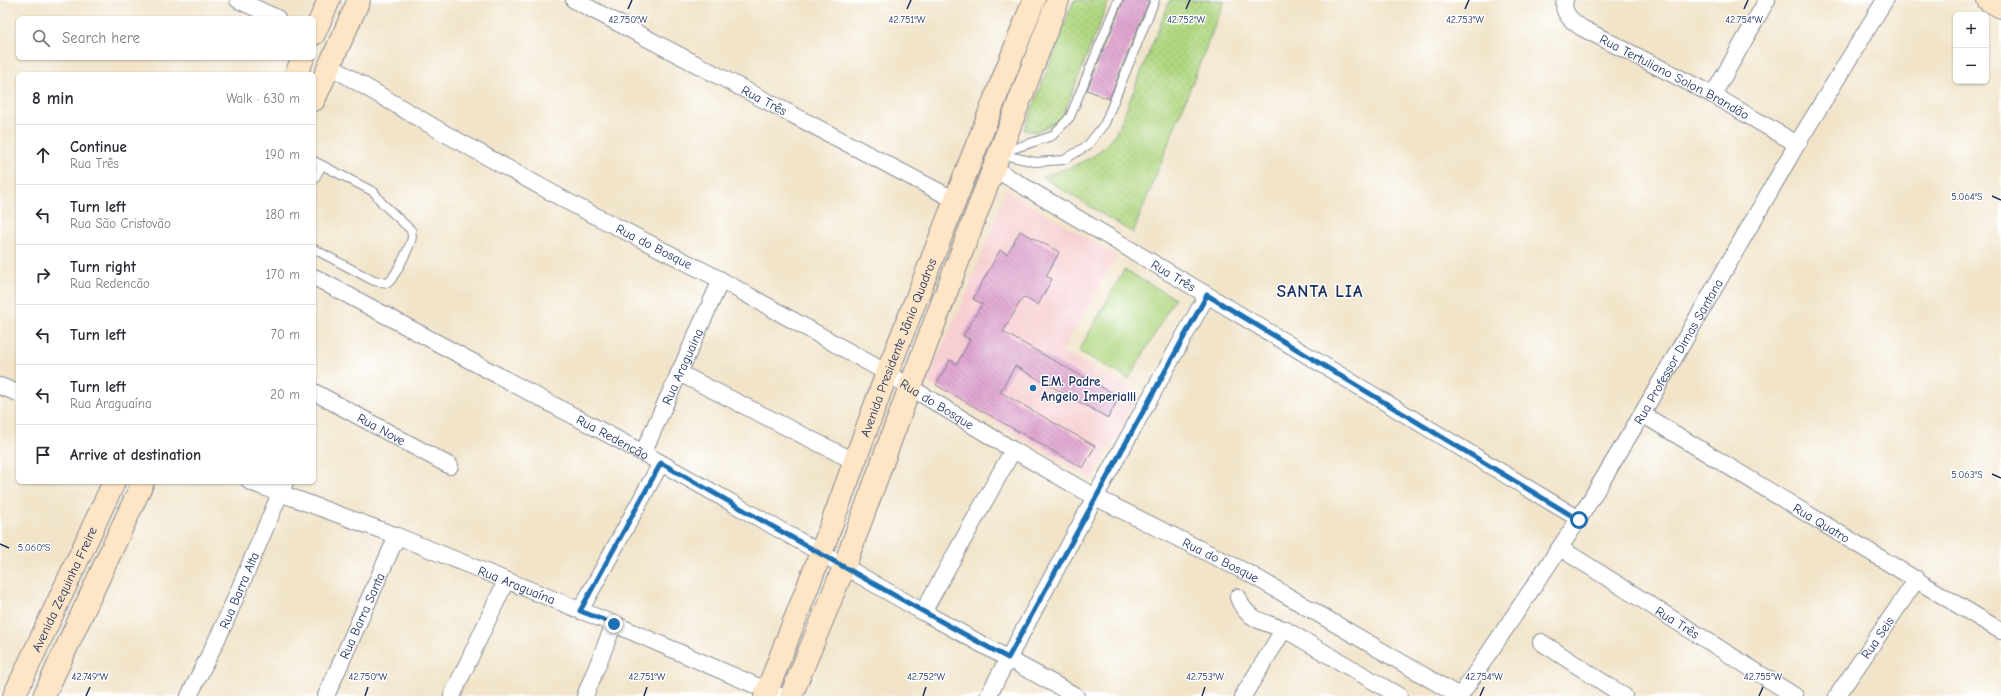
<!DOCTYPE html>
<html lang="en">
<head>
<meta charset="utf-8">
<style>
  body { margin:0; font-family:"Comic Neue",sans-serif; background:#f2f2f3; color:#2b2b33 }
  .controls { position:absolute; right:12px; top:12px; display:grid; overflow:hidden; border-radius:6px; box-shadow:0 1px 3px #0004 }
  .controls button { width:36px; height:36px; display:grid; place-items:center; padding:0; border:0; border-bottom:1px solid #e1e1e2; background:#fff; color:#2b2b33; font:20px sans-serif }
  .stop { position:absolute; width:12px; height:12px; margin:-9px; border:3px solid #1f6fb2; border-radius:50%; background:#fff }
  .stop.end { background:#1f6fb2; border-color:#fff; box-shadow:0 1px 4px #0008 }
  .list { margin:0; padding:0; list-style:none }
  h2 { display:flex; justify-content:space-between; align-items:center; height:52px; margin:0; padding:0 16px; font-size:17px }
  h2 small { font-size:13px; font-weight:400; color:#7c7c81 }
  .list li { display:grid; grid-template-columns:26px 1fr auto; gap:12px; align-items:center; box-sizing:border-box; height:60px; padding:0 16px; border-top:1px solid #e1e1e2 }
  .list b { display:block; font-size:15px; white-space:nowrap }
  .list p { margin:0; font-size:13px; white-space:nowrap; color:#7c7c81 }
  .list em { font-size:13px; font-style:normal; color:#7c7c81 }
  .icon { flex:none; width:22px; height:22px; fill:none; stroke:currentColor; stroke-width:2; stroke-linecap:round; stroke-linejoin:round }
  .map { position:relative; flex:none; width:2001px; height:696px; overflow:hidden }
  .search { position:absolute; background:#fff; box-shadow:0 1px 3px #0004; left:16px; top:16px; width:300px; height:44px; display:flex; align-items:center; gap:10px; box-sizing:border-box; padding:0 14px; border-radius:6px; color:#7c7c81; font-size:15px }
  .panel { position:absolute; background:#fff; box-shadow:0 1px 3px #0004; left:16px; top:72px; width:300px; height:412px; border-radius:6px }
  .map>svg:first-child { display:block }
</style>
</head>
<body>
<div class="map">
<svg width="2001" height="696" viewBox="0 0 2001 696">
  <defs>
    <pattern id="grass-dots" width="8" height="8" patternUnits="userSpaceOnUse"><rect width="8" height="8" fill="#b0d781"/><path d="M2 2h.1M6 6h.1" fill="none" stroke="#97b972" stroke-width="1.8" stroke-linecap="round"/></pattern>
    <pattern id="building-back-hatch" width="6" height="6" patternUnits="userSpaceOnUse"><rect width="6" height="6" fill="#e0a5d0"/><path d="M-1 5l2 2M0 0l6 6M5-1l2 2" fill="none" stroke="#b587ac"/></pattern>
  </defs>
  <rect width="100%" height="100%" fill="#fff"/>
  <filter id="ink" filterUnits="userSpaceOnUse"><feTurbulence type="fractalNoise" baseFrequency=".025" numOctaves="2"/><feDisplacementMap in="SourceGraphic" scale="8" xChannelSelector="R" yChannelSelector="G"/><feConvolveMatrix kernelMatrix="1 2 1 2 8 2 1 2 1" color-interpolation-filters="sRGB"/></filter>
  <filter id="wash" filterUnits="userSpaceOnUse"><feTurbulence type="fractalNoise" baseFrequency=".012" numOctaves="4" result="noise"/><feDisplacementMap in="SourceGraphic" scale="16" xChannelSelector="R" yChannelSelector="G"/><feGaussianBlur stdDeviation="0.9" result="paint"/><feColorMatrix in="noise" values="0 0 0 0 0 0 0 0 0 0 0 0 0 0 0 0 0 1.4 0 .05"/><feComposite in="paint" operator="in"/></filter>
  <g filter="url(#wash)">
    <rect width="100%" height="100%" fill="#f1e4c9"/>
    <path fill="#f7cfd2" d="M 1006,190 L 1117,256 L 1062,351 L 1140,394 L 1092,479 L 926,382 L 965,298 Z"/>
    <path fill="url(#grass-dots)" stroke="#668370" d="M 1074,0 L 1109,0 L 1062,118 L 1037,132 L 1024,130 Z
      M 1170,0 L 1225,0 L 1133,233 L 1042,177 C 1076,164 1100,161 1119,127 Z"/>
    <path fill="#b0d781" stroke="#668370" d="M 1124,270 L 1175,298 L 1129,379 L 1079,351 Z"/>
    <g id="blocks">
      <path fill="url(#building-back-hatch)" d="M 1124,0 L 1149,0 L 1109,99 L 1087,90 Z
        M 1020,231 L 1059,252 L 1046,276 L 1052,279 L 1038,305 L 1023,297 L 1003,332 L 1119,397 L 1108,418 L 1015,366 L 1000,392 L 1095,446 L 1083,468 L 936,385 L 950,360 L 957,364 L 970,340 L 963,336 L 982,304 L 973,299 L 1000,250 L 1007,254 Z"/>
    </g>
  </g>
  <g filter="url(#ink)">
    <use href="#blocks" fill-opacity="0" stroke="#868a94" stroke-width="1"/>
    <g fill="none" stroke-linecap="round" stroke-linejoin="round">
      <defs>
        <path id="lane" d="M 1003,152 L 1052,136 L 1070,117 L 1118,0
          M 999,154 L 1035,162 L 1064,160 L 1088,145 L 1105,123 L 1155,0
          M 314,161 L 374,192 L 382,203 L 411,230 C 411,231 412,235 412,236 C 412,244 394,278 388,283 L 374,281 L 314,249
          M 314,180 L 322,165"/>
        <g id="street">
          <path d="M 238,0 L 277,18"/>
          <path id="s1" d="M 574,0 L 955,200"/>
          <path id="s2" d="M 1565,0 C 1561,13 1572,21 1582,28 L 1713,95 L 1797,144"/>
          <path id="s3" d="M 330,66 L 444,133 L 574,205 L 721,280 L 887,373 L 1013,450 L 1095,497 L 1250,574 L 1459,696"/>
          <path d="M 1713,95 L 1767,0"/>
          <path id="s4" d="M 993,168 L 1207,295 L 1579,519"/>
          <path id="s5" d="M 314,277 L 643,453 L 821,553 L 923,612 L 1076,696"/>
          <path d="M 679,373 L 854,461"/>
          <path d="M 0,386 L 18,393"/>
          <path id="s6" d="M 314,392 L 450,466"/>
          <path id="s7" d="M 1642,414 L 2001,631"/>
          <path id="s8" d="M 643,453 L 721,280"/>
          <path id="s9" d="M 250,482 L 397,536 L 614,624 L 780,696"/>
          <path id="s10" d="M 1560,548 L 1795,696"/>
          <path d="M 1238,597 C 1244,618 1264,623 1284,629 L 1399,696"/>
          <path d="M 580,611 L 661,463"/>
          <path d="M 923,612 L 1013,450"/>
          <path d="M 1541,642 L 1624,696"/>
          <path id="s11" d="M 189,696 L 223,627 L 285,482"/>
          <path id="s12" d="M 326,696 L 397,536"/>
          <path d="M 452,696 L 506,581"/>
          <path d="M 585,696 L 614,624"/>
          <path d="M 988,696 L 1095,497 L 1207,295"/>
          <path d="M 1243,696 L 1284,629"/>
          <path id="s13" d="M 1460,696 L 1579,519 L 1642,414 L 1797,144 L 1885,0"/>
          <path id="s14" d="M 1837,696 L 1917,579"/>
        </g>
        <g id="secondary">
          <path d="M 1988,0 L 2001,7"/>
          <path d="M 314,34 L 329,0"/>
          <path d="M 296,74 L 303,58"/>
          <path d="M 314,100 L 359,0"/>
          <path id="s15" d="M 14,696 L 114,482"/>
          <path d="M 44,696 L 143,482"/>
          <path id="s16" d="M 765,696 L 821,553 L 887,373 L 1034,0"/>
          <path d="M 791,696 L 844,567 L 910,387 L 1058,0"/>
        </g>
      </defs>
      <use href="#lane" stroke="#868a94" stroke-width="10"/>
      <use href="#street" stroke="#868a94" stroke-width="18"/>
      <use href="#secondary" stroke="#868a94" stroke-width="24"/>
      <use href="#lane" stroke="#fff" stroke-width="8"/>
      <use href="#street" stroke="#fff" stroke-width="16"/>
      <use href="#secondary" stroke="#fde5c5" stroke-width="22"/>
    </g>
  </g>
  <g fill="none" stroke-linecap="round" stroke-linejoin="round" filter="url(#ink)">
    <path stroke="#1f6fb2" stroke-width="5" d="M 614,624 L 580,611 L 661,463 C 776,528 891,595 1008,658 L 1207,295 L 1579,520"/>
  </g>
  <path fill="none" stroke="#1b2f5e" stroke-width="1.5" d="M 628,9 L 632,0M 907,9 L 911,0M 1186,9 L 1190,0M 1465,9 L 1469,0M 1744,9 L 1748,0M 1992,196 L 2001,200M 1992,474 L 2001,478M 0,544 L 9,548M 86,696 L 90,687M 365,696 L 368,687M 644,696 L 647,687M 923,696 L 926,687M 1202,696 L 1205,687M 1480,696 L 1484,687M 1759,696 L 1763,687"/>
  <circle fill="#1f6fb2" stroke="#fff" stroke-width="1.5" cx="1033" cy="388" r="4"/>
  <g text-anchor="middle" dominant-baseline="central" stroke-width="3" stroke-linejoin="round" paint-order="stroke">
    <g font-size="13" fill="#1b2f5e" stroke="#fff">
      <text stroke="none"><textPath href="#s2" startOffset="140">Rua Tertuliano Solon Brandão</textPath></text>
      <text stroke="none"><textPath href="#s1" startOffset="215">Rua Três</textPath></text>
      <text stroke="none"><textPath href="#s3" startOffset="371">Rua do Bosque</textPath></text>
      <text stroke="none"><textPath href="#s4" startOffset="210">Rua Três</textPath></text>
      <text stroke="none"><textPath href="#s16" startOffset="373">Avenida Presidente Jânio Quadros</textPath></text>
      <text stroke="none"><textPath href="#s13" startOffset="408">Rua Professor Dimas Santana</textPath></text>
      <text stroke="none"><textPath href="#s8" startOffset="95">Rua Araguaina</textPath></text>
      <text stroke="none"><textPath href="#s3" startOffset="695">Rua do Bosque</textPath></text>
      <text stroke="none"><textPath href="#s6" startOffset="77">Rua Nove</textPath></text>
      <text stroke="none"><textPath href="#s5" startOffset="339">Rua Redencão</textPath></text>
      <text stroke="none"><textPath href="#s7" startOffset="210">Rua Quatro</textPath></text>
      <text stroke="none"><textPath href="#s3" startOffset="1019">Rua do Bosque</textPath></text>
      <text stroke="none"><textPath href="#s9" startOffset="286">Rua Araguaína</textPath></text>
      <text stroke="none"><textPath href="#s15" startOffset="118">Avenida Zequinha Freire</textPath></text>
      <text stroke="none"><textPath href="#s11" startOffset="117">Rua Barra Alta</textPath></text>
      <text stroke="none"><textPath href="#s12" startOffset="88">Rua Barra Santa</textPath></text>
      <text stroke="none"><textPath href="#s10" startOffset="139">Rua Três</textPath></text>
      <text stroke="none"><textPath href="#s14" startOffset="71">Rua Seis</textPath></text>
    </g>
    <g font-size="13" font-weight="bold" fill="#1b2f5e" stroke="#fff" text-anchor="start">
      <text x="1041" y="381">E.M. Padre<tspan x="1041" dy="15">Angelo Imperialli</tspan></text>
    </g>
    <g font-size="17" font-weight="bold" letter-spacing="1" fill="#1b2f5e" stroke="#fff">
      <text x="1320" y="291">SANTA LIA</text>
    </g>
  </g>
  <g font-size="10" text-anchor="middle" fill="#1b2f5e" stroke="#fff" stroke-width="3" stroke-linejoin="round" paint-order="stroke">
    <text x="628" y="23">42.750°W</text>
    <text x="907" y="23">42.751°W</text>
    <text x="1186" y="23">42.752°W</text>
    <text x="1465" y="23">42.753°W</text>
    <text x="1744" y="23">42.754°W</text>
    <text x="1967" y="200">5.064°S</text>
    <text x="1967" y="478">5.063°S</text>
    <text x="34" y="551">5.060°S</text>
    <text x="90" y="680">42.749°W</text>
    <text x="368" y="680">42.750°W</text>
    <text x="647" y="680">42.751°W</text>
    <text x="926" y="680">42.752°W</text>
    <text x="1205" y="680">42.753°W</text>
    <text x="1484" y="680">42.754°W</text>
    <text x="1763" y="680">42.755°W</text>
  </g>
</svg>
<div class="controls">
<button>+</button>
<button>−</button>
</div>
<div class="stop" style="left:1579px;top:520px"></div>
<div class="stop end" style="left:614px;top:624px"></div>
<div class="search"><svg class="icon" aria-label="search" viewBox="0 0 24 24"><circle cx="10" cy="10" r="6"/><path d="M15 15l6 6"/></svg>Search here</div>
<section class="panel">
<h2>8 min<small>Walk · 630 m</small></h2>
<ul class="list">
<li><svg class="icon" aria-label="ahead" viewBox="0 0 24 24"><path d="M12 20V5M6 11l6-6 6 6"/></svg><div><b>Continue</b><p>Rua Três</p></div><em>190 m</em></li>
<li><svg class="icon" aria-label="left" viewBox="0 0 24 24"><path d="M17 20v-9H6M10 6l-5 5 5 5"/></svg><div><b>Turn left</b><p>Rua São Cristovão</p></div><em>180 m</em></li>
<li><svg class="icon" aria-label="right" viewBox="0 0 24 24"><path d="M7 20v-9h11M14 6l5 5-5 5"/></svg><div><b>Turn right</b><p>Rua Redencão</p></div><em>170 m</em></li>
<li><svg class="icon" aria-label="left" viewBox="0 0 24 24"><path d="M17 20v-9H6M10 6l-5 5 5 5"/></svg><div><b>Turn left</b></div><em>70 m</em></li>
<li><svg class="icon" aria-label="left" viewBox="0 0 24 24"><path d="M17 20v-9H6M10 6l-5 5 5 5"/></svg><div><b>Turn left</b><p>Rua Araguaína</p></div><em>20 m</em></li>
<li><svg class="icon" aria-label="arrive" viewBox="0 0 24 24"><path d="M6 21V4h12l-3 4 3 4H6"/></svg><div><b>Arrive at destination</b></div></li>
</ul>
</section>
</div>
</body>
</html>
